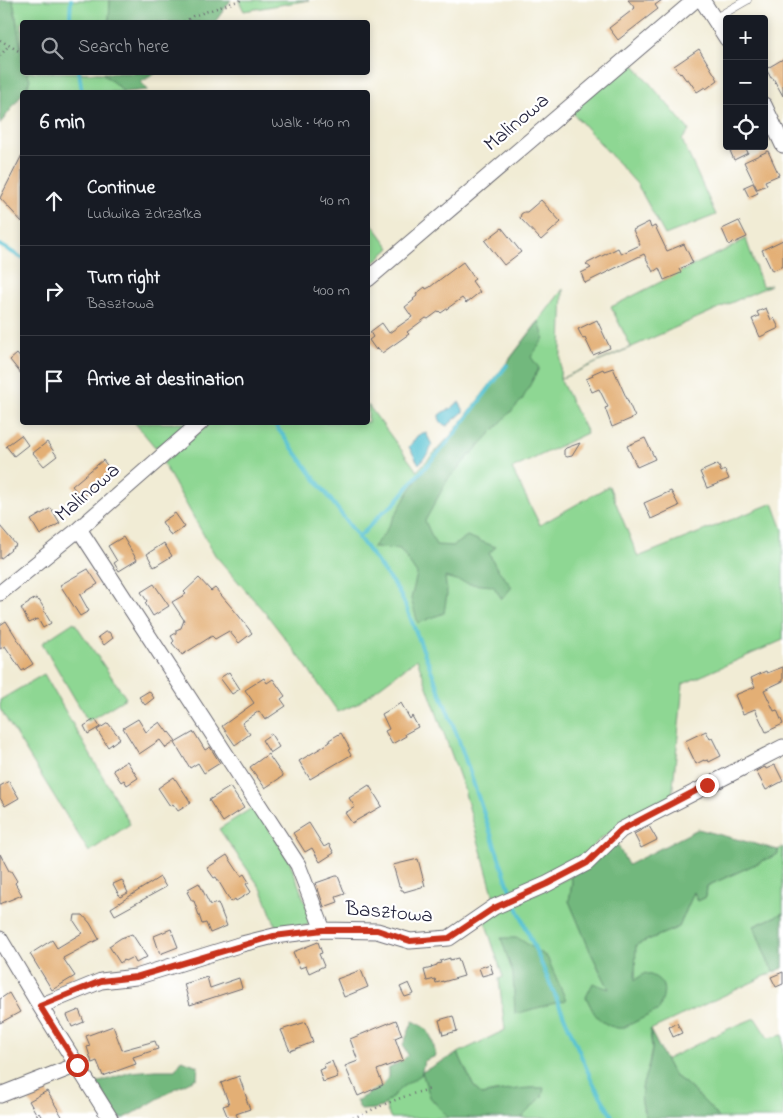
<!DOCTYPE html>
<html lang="en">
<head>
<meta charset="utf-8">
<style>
  body { margin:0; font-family:"Indie Flower",sans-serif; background:#242831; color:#f1f3f6 }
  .controls { position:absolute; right:15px; top:15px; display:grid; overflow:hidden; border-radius:5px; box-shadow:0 2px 8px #0003 }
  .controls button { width:45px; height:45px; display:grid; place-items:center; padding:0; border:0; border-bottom:1px solid #363941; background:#171b24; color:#f1f3f6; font:25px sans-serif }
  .stop { position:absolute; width:15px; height:15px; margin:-11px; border:4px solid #c8321e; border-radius:50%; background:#fff }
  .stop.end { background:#c8321e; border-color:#fff; box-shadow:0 1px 5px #0008 }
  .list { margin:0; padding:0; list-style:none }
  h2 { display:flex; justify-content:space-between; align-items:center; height:65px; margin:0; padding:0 20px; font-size:21px }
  h2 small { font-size:16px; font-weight:400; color:#9ea1a6 }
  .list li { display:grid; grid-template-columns:32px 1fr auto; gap:15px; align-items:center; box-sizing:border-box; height:90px; padding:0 20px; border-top:1px solid #363941 }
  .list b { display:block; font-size:19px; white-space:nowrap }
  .list p { margin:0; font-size:16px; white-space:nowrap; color:#9ea1a6 }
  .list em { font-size:16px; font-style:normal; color:#9ea1a6 }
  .icon { flex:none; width:28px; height:28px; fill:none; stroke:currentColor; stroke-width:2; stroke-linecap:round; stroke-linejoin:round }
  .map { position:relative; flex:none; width:783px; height:1118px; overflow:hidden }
  .search { position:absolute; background:#171b24; box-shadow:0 2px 8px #0003; left:20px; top:20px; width:350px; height:55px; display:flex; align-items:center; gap:12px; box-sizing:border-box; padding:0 18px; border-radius:5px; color:#9ea1a6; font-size:19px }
  .panel { position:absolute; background:#171b24; box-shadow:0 2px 8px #0003; left:20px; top:90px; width:350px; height:335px; border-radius:5px }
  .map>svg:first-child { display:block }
</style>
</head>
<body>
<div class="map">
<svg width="783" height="1118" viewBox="0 0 783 1118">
  <rect width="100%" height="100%" fill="#fff"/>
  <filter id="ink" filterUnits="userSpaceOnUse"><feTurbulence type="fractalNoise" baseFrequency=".02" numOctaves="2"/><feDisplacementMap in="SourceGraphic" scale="10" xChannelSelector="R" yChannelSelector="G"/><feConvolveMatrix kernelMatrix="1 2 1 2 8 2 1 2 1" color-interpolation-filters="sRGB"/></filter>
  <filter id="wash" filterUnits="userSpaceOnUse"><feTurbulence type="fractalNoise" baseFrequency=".0096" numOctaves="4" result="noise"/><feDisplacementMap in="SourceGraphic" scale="20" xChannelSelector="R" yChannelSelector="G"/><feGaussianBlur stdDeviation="1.12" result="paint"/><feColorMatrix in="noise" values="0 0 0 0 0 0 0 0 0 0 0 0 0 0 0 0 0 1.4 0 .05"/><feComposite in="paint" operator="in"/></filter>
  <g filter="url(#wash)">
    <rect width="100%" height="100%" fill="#f1ecd5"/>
    <path fill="#8ed793" stroke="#587c67" d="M 13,0 L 110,0 L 109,22 L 22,22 L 22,54 Z
      M 241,0 L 309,0 L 244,11 L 239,1 Z
      M 630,60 L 689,130 L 682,140 L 716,215 L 665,235 L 637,184 L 572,112 Z
      M 27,72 L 102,73 L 125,92 L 24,92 C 29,85 31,81 27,72 Z
      M 368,218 L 390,248 L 368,268 Z
      M 746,239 L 762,286 L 771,285 L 560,379 L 587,433 L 512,469 L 540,525 L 609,486 L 638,557 L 773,503 L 783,530 L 783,640 L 683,684 L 672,797 L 666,799 L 601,838 L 579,860 L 495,901 L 463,786 L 417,659 L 357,704 L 338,712 L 304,663 L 267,615 L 215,555 L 163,463 L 210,423 L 368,422 L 368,405 L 417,471 L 453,433 L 563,289 L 560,379 L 631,347 L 611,307 L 702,261 L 736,245 L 736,244 Z
      M 135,423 L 191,423 L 170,441 L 155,447 Z
      M 74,622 L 126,698 L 88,721 L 42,643 Z
      M 44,674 L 130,824 L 89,852 L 0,709 L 0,700 Z
      M 255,806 L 290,862 L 311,918 L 308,925 L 277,930 L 262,890 L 219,829 Z
      M 783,847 L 783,913 L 754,926 L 768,962 L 774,972 L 650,1030 L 652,1049 L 648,1067 L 643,1110 L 647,1118 L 521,1118 L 531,1108 L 532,1088 L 495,1092 L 481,1095 L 473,1085 L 458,1053 L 505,1030 L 499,979 L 503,977 L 485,921 L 497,912 L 570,877 L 572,883 L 569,901 L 600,972 L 635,945 L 679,927 L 694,892 L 698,901 L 706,897 L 707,886 L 778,854 L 778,850 Z
      M 755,1018 L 768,1038 L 783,1035 L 783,1118 L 719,1118 L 706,1103 L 684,1082 L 674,1076 L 665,1060 L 728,1029 Z
      M 422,1072 L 430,1097 L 449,1118 L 391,1118 L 387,1111 L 384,1100 Z"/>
    <path fill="#72b87d" stroke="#4a6d5c" d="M 0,0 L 13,0 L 22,54 L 22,72 L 27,73 L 30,79 L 27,87 L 22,92 L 22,94 L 0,124 Z
      M 110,0 L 231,0 L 215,22 L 109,22 Z
      M 102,73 L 156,73 L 141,82 L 148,90 L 125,92 Z
      M 539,321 L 544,338 L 531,357 L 539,368 L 522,400 L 448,479 L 425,521 L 436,545 L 453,546 L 467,536 L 496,547 L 489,553 L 496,567 L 512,587 L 502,599 L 493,586 L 470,584 L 445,577 L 447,594 L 444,613 L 418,623 L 411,599 L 417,574 L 400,549 L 372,548 L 384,534 L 410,490 L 436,453 L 458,427 Z
      M 698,829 L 778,850 L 778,854 L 707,886 L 706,897 L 698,901 L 694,892 L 679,927 L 636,945 L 635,980 L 645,973 C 668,980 666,991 659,1010 L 623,1028 C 617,1029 615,1027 610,1026 C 595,1019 593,1011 586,997 L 593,983 L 609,989 L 590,951 L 569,901 L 572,883 L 570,877 L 615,840 L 628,865 Z
      M 783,913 L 783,968 L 774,972 L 768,962 L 754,926 Z
      M 501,938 L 518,938 L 547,957 L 566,1000 L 515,1014 L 513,974 Z
      M 413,1021 C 431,1029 432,1038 436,1056 L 424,1061 L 421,1075 L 402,1087 L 382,1107 L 374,1109 L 361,1110 L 356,1101 L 383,1085 L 388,1077 L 388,1069 L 403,1060 L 408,1055 L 403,1045 Z
      M 650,1030 L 674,1076 L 684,1082 L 706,1103 L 719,1118 L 647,1118 C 633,1088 649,1078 652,1049 C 652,1043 651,1036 650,1030 Z
      M 458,1053 L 473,1085 L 481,1095 C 501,1091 523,1087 544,1088 L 542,1097 L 521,1118 L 448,1118 L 430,1097 L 422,1072 Z
      M 182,1060 L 198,1066 L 197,1078 L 174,1089 L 131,1115 L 124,1118 L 119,1118 L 97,1083 L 131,1072 L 155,1070 L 175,1070 Z"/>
    <path fill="#57c2d2" stroke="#3c7286" d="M 459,402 L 463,409 L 463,412 L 447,426 C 442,424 439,421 439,415 L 443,412 L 450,409 Z
      M 422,433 L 426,433 L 432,445 L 429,452 L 419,464 L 409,447 L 417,436 Z"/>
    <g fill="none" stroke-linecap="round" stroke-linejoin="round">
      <path stroke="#57c2d2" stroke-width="4" d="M 71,22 L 70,15 L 71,0
        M 79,72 L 82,92
        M 0,245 L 22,258
        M 273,422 L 397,589 L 404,602 L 457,735 L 510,890
        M 358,538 L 382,513 L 394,504 L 418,475 L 440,451 L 453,436 L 507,365
        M 517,907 L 592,1081 L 613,1118"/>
    </g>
    <g id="blocks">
      <path fill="#e3af74" d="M 628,0 L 662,0 L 655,5 L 658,9 L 618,40 L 609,28 L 635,8 Z
        M 699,49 L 718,80 L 706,89 L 705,87 L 697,92 L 688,79 L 686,80 L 681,73 L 680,74 L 674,66 Z
        M 783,59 L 783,96 L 773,78 L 771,78 L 766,69 Z
        M 728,146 L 745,146 L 748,153 L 734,160 Z
        M 768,151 L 779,175 L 765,181 L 767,185 L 757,189 L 744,162 Z
        M 22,155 L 22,222 L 0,198 Z
        M 753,183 L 758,193 L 749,197 L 744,187 Z
        M 541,200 L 561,222 L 541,240 L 520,218 L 521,214 L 524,212 L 527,212 Z
        M 739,221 L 747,237 L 729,245 L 722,229 Z
        M 649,222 L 651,228 L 655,226 L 667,251 L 684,244 L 693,263 L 679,269 L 681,273 L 664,280 L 659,268 L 653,272 L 644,254 L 585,283 L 581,273 L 591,268 L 586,264 L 618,248 L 621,254 L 640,245 L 633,230 Z
        M 502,228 L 521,252 L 504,265 L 485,241 Z
        M 783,240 L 783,266 L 772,271 L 762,250 Z
        M 463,262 L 475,279 L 472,281 L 480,292 L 466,303 L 462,298 L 441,313 L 439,311 L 428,319 L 426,318 L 407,332 L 409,334 L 382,353 L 378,348 L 376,350 L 369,340 L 373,337 L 370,332 L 382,323 L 389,333 L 412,317 L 405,307 L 414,300 L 413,299 L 417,296 L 416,294 L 425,287 L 426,289 L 430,287 Z
        M 766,308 L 771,320 L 774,318 L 779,328 L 760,337 L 752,319 L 759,316 L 757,312 Z
        M 597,320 L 610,348 L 593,355 L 585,338 L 583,339 L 578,329 Z
        M 17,354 L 22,360 L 22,375 L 10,360 Z
        M 613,368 L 635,417 L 612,427 L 605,408 L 608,407 L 599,389 L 592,392 L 586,379 L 593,376 L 592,374 L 603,369 L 604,371 Z
        M 21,435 L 28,445 L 14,456 L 6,446 Z
        M 645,438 L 655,459 L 637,467 L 627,446 Z
        M 47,442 L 57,456 L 44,466 L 33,453 Z
        M 580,443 L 572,456 L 567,457 L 564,455 L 564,450 L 566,448 Z
        M 103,460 L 112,472 L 82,498 L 72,486 Z
        M 718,464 L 721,472 L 725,470 L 729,479 L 707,488 L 700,472 Z
        M 671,491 L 679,506 L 651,519 L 644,503 Z
        M 51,508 L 60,523 L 40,535 L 31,520 Z
        M 175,513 L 185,527 L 171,536 L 162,522 Z
        M 0,526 L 16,545 L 10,549 L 11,550 L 0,559 Z
        M 123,537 L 137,560 L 119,571 L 114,563 L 117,561 L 108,546 Z
        M 164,543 L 172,556 L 154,567 L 147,554 Z
        M 88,569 L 98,584 L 80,595 L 89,611 L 80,616 L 60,585 Z
        M 199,578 L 211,591 L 215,588 L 239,616 L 252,633 L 239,643 L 229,631 L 215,639 L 212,636 L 182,655 L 179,650 L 178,650 L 172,643 L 174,641 L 171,636 L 176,633 L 176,630 L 181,628 L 184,620 L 172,602 L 186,594 L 184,592 Z
        M 154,584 L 169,606 L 153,616 L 145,603 L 147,601 L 141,592 Z
        M 36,598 L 38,601 L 39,600 L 45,610 L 44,611 L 51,623 L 43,628 L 38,619 L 29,623 L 21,608 L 29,603 L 29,602 Z
        M 6,621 L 33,664 L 22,671 L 5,646 L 0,649 L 0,625 Z
        M 105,632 L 109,632 L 113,638 L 104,645 L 98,637 Z
        M 783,667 L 783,681 L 764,690 L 774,711 L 777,710 L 783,724 L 766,732 L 755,709 L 743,714 L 735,695 L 755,687 L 751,678 L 766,671 L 767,673 Z
        M 229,672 L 240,689 L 232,694 L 220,678 Z
        M 264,678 L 267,683 L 273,679 L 285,696 L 281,699 L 286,706 L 265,720 L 259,711 L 242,723 L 250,734 L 235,745 L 222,726 L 254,703 L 245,690 Z
        M 149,691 L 154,698 L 145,705 L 139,697 Z
        M 401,703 L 410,719 L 412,716 L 418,727 L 405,734 L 406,736 L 392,744 L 385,731 L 389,729 L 382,714 Z
        M 95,719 L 100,727 L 88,734 L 84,726 Z
        M 138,719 L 146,732 L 160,722 L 168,733 L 169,732 L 176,741 L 166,748 L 160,740 L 139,754 L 123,728 Z
        M 108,723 L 120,738 L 108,747 L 97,730 Z
        M 706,731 L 710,739 L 712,738 L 721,756 L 709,762 L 708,760 L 704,761 L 704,760 L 696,764 L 685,741 Z
        M 194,732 L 205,750 L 210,747 L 220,763 L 204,773 L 198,763 L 190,768 L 175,743 Z
        M 341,733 L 350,749 L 348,750 L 351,755 L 310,779 L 299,761 L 321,748 L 330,742 L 329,740 Z
        M 271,734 L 279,747 L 270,753 L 262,740 Z
        M 268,754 L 283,776 L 265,788 L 250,767 Z
        M 127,761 L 138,778 L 127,785 L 124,780 L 121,782 L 113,770 Z
        M 775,765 L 783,781 L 766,790 L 756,771 L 765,767 L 766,769 Z
        M 174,777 L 191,803 L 178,811 L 173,804 L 170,806 L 158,788 Z
        M 9,781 L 19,798 L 5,806 L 0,798 L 0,786 Z
        M 369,785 L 382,806 L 352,823 L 345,813 L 355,807 L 349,798 Z
        M 230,787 L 244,808 L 223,822 L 209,800 Z
        M 309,823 L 324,847 L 329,844 L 334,853 L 320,862 L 312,848 L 305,852 L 293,833 Z
        M 649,826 L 657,840 L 641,848 L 634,834 Z
        M 0,854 L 9,871 L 11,871 L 17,881 L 15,883 L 22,895 L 0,904 Z
        M 227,855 L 241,876 L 244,874 L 249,882 L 246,884 L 251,892 L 236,901 L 235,899 L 231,902 L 216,877 L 214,878 L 207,868 Z
        M 418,859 L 425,886 L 404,892 L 403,890 L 401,890 L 400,886 L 399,886 L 393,865 Z
        M 336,876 L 338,876 L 345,894 L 336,897 L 338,902 L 324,907 L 316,883 Z
        M 160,877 L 166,887 L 115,915 L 111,908 Z
        M 122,880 L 128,893 L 120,897 L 113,884 Z
        M 199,883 L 210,905 L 218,903 L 227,926 L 210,933 L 206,923 L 202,924 L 194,901 L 192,901 L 187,892 L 189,891 L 188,889 Z
        M 75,915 L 83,915 L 90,923 L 99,939 L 63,958 L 75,976 L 52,990 L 30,954 L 52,940 L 57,948 L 82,933 L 74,921 Z
        M 171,929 L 178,947 L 160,954 L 154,936 Z
        M 132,934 L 147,957 L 136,963 L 133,957 L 125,961 L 124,960 L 120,963 L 109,946 L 121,938 Z
        M 318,942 L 322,953 L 319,954 L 324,966 L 309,973 L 306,966 L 300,968 L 293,952 Z
        M 450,958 L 450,960 L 458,958 L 464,976 L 443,982 L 443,981 L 436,983 L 435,979 L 427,981 L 424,970 L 432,968 L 431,967 L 437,965 L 437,964 L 441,963 L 440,961 Z
        M 490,964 L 493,973 L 482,976 L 479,968 Z
        M 361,970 L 368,987 L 344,997 L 337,979 Z
        M 783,972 L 783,984 L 776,987 L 771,977 Z
        M 207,977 L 210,988 L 239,978 L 242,988 L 190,1005 L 184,984 Z
        M 409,983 L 414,994 L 405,997 L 400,987 Z
        M 9,993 L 20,1012 L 0,1023 L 0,999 Z
        M 79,1010 L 84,1022 L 72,1027 L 67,1015 Z
        M 453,1016 L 457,1031 L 443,1035 L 439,1020 Z
        M 396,1020 L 402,1035 L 395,1038 L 403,1060 L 377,1070 L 383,1085 L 358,1096 L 345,1066 L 358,1061 L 350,1039 Z
        M 306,1022 L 313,1042 L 290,1051 L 281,1030 Z
        M 677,1023 L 682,1033 L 673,1037 L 669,1027 Z
        M 113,1026 L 122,1050 L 155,1041 L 158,1049 L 133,1057 L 136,1064 L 103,1076 L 97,1061 L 92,1063 L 87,1047 L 90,1046 L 86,1036 Z
        M 332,1061 L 338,1077 L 323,1082 L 319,1070 L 325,1068 L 324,1064 Z
        M 239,1076 L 247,1099 L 246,1099 L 250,1109 L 236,1114 L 238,1118 L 228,1118 L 223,1106 L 229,1104 L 221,1083 Z
        M 47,1091 L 63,1118 L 42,1118 L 39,1113 L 37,1115 L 29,1101 Z"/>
    </g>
  </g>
  <g filter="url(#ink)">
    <use href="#blocks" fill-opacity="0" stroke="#6a6971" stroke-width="1"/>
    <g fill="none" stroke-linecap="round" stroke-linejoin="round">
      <defs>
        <path id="service" d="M 714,19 L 747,0"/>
        <path id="minor" d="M 702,0 L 727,39
          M 764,105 L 783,145
          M 368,279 L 695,0
          M 79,529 L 298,865 L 323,930
          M 0,593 L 79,529 L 201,422
          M 0,939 L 40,1006 L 110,1118
          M 40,1006 L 101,981 L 136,977 L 242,944 L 274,936 L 323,930 L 377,931 L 410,941 L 449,938 L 494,907 L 547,884 L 587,863 L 621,830 L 783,747
          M 0,1095 L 77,1065"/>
      </defs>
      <use href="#service" stroke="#6a6971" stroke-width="9"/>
      <use href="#minor" stroke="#6a6971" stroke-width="17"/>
      <path stroke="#6a6971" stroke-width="2.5" stroke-dasharray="1 4" stroke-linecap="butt" d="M 184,22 L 193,16 L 241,0
        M 0,40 L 22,53
        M 0,56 L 9,45
        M 353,1118 C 379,1107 403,1095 431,1089"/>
      <use href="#service" stroke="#fff" stroke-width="8"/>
      <use href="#minor" stroke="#fff" stroke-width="15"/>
    </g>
  </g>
  <g fill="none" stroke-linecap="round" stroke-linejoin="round" filter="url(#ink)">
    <path stroke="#c8321e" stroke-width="6" d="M 77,1065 L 40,1006 L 101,981 L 136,977 L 274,936 L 323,930 L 377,930 L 410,941 L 449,938 L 494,908 L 547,884 L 587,863 L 621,830 L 707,785"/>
  </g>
  <g text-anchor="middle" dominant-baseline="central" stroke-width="4.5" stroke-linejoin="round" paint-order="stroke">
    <g font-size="21" fill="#22223b" stroke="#fff">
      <text transform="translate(517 123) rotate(-40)">Malinowa</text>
      <text transform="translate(88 493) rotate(-41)">Malinowa</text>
      <text transform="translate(389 913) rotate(5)">Basztowa</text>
    </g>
  </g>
</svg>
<div class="controls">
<button>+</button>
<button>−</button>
<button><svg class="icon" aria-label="locate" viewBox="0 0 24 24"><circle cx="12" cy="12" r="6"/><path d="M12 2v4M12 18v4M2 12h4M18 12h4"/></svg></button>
</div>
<div class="stop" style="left:77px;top:1065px"></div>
<div class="stop end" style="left:707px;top:785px"></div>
<div class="search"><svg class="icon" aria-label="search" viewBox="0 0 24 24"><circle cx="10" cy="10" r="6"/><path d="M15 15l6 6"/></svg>Search here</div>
<section class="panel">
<h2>6 min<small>Walk · 440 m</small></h2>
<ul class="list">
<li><svg class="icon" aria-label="ahead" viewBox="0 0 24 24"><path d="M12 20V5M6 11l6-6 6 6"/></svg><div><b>Continue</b><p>Ludwika Zdrzałka</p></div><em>40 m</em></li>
<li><svg class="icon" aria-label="right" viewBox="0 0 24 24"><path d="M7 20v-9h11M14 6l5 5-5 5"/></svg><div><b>Turn right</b><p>Basztowa</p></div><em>400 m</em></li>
<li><svg class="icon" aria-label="arrive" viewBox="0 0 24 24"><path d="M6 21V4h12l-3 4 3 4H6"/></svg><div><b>Arrive at destination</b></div></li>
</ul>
</section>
</div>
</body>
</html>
